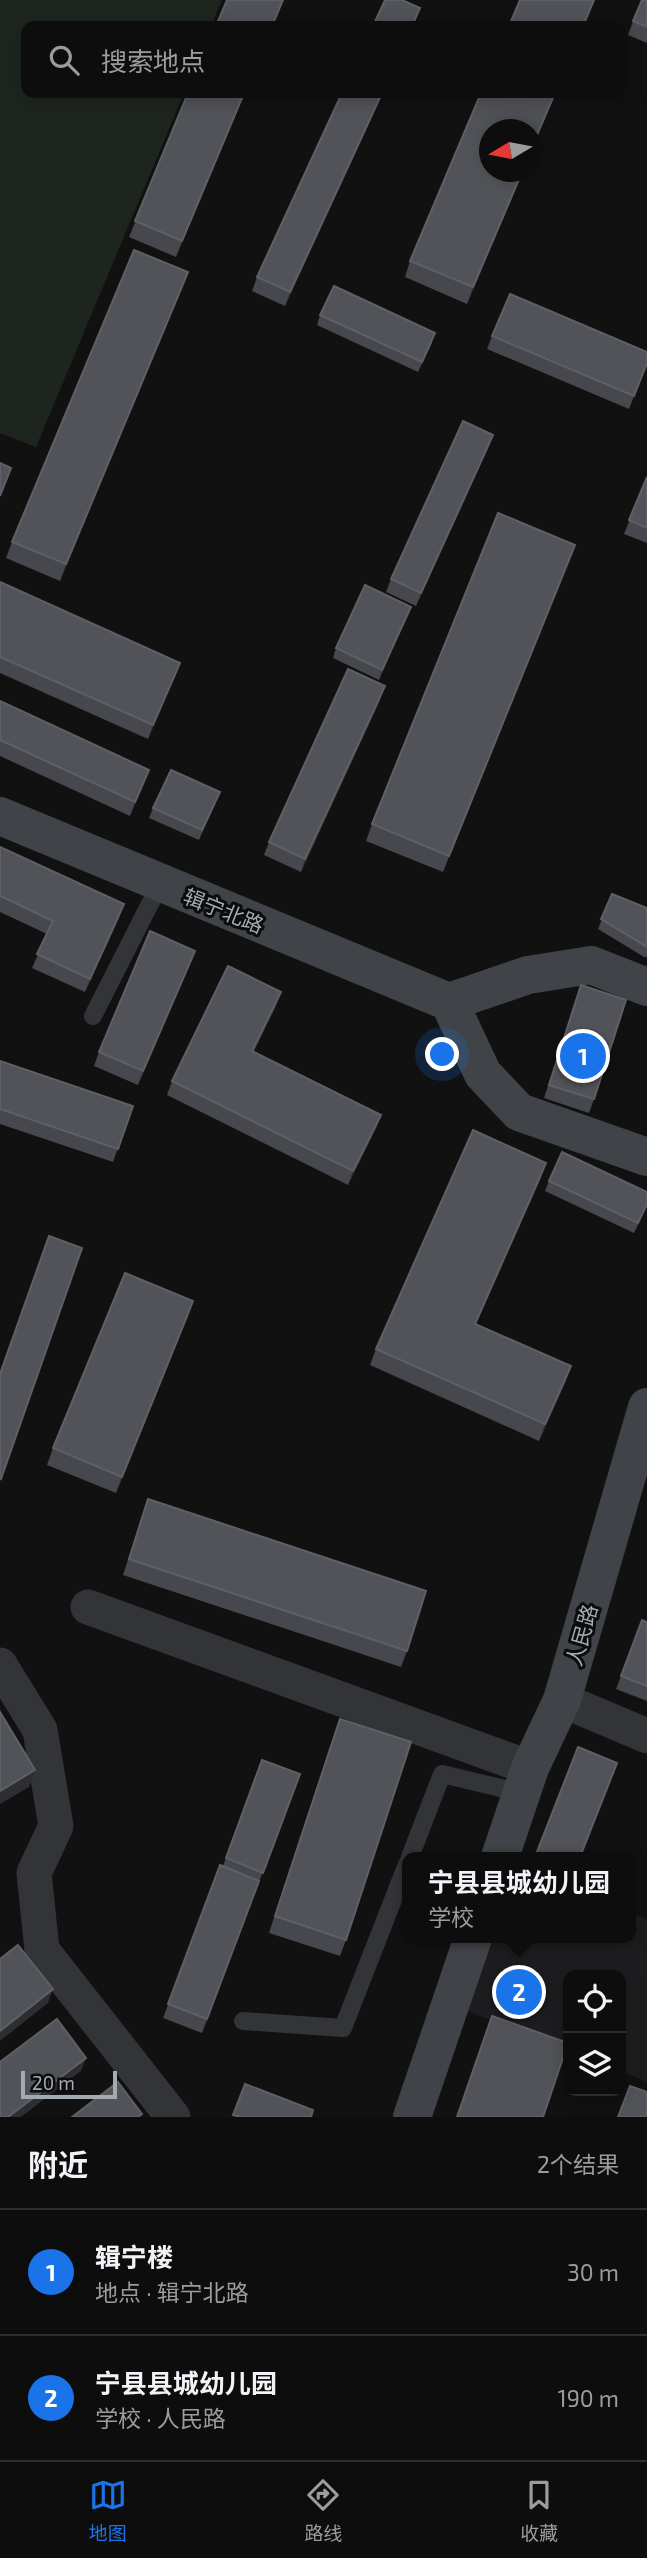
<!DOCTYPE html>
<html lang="zh">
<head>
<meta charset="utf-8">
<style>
  body { margin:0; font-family:"Exo 2","Noto Sans SC",sans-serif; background:#161617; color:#f1f3f6 }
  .controls { position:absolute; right:21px; bottom:21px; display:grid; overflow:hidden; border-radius:14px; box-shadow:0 4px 18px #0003 }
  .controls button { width:63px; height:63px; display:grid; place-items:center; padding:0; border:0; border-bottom:2px solid #2d2d2e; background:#0d0d0e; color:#f1f3f6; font:35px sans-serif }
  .compass { position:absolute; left:479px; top:119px; width:63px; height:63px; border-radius:50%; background:#0d0d0e; box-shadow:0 4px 18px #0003; rotate:260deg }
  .scale { position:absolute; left:21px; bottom:18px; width:96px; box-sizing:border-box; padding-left:7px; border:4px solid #a3aab2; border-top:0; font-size:19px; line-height:24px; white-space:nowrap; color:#a3aab2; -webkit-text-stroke:5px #0c0c0d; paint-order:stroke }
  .you { position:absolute; left:443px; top:1055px; width:24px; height:24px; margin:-18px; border:5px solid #fff; border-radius:50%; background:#1a73e8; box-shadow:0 0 0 10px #1a73e833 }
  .badge { display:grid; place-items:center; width:46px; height:46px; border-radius:50%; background:#1a73e8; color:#fff; font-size:23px; font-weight:700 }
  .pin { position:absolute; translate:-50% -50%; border:4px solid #fff; box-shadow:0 2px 7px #0006 }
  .popup { position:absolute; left:402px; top:1852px; width:234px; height:91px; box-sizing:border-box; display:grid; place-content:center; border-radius:14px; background:#0d0d0e; filter:drop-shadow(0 2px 5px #0005); font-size:23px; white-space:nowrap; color:#9a9c9e }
  .popup b { font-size:26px; color:#f1f3f6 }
  .popup::after { content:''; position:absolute; left:50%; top:100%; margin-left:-14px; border:14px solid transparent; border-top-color:#0d0d0e }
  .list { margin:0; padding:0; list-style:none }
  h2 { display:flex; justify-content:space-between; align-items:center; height:91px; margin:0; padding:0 28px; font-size:30px }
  h2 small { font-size:23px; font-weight:400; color:#9a9c9e }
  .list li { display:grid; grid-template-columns:46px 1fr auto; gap:21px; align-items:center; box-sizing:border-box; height:126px; padding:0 28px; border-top:2px solid #2d2d2e }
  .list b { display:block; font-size:26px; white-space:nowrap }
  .list p { margin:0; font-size:23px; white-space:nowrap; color:#9a9c9e }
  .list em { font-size:23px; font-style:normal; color:#9a9c9e }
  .icon { flex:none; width:38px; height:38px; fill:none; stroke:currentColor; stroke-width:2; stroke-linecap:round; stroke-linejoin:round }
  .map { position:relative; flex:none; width:647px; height:2117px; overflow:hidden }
  .search { position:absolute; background:#0d0d0e; box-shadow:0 4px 18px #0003; left:21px; right:21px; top:21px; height:77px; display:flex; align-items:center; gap:18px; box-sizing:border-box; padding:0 24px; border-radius:14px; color:#9a9c9e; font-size:26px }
  .sheet { height:343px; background:#0d0d0e }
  nav { display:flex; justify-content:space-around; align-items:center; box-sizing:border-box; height:98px; border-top:2px solid #2d2d2e; background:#0d0d0e; font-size:19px; color:#9a9c9e }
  nav a { display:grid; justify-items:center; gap:4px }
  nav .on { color:#1a73e8 }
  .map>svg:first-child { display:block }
</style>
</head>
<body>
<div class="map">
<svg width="647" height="2117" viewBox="0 0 647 2117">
  <rect width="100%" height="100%" fill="#111112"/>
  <path fill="#1d1d1f" d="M 631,1913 L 647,1919 L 647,2082 L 621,2071 L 621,1975 L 568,1975 L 568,2051 L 463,2009 L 494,1938 L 631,1938 Z"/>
  <path fill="#1e251e" d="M 0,0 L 222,0 L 211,26 L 26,26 L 26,93 L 184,93 L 36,447 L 0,433 Z"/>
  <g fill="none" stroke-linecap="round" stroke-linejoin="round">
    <path stroke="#323437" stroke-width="18" d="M 93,1016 L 160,884
      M 410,1857 L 442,1774 L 522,1793
      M 243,2021 L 343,2028 L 407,1864"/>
    <path stroke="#323437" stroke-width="35" d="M 88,1607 L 530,1768
      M 0,1665 L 40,1730 L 56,1826 L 34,1873 L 42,1950 L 173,2117
      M 562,1700 L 647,1736"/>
    <path stroke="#404347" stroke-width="38" d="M 0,816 L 449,1002
      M 647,987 L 591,965 L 528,975 L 449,1002 L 483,1074 L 519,1112 L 647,1157
      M 500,1857 L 530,1768 L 562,1700 L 647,1407
      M 412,2117 L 473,1938"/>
  </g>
  <path fill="#47484d" d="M 647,0 L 647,43 L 628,35 L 633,21 Z
    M 188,93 L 245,93 L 176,257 L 129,237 Z
    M 342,93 L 383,93 L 285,306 L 252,291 L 257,277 Z
    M 523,172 L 467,304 L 405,277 L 410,261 Z
    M 188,272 L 60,581 L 6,558 L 12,542 Z
    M 320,315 L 432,343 L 418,372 L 317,325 Z
    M 492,336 L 647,363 L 629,409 L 487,349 Z
    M 488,448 L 416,606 L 386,592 L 391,579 Z
    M 647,477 L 647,543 L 624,534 Z
    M 575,545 L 443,872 L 366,841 L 372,824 Z
    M 0,582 L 180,663 L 148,739 L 0,673 Z
    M 411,607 L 379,680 L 333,658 L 336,648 Z
    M 380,700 L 301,872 L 264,855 L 269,842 Z
    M 0,701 L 149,770 L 130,816 L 0,756 Z
    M 216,802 L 199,840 L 149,818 L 153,808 Z
    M 0,847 L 119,918 L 85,992 L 32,968 L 47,934 L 0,912 Z
    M 612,894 L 647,908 L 647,957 L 644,957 L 598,929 Z
    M 195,951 L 138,1085 L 94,1066 L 99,1052 Z
    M 576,999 L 594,1099 L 589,1113 L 544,1098 Z
    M 276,1006 L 254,1051 L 381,1115 L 376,1128 L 348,1185 L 167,1095 L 172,1081 Z
    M 0,1061 L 133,1106 L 113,1162 L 0,1124 Z
    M 546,1163 L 540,1180 L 476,1324 L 571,1366 L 565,1383 L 539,1441 L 370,1365 L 376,1349 Z
    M 549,1181 L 647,1206 L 634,1233 L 545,1191 Z
    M 193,1301 L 116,1493 L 47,1465 L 53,1448 Z
    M 148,1499 L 407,1651 L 401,1667 L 123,1575 Z
    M 642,1620 L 647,1622 L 647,1701 L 616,1689 Z
    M 334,1735 L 346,1940 L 340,1956 L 269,1933 Z
    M 262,1760 L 300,1774 L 202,2033 L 163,2018 L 220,1865 L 223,1866 Z"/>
  <path fill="#2d2e31" d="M 244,93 L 245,93 L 176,257 L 182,241 Z
    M 382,93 L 383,93 L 285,306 L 290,292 Z
    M 555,93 L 556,93 L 531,151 L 531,149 Z
    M 522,172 L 523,172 L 467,304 L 473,287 Z
    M 188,272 L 182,289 L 60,581 L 66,564 Z
    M 493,435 L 488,448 L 416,606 L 421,593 Z
    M 575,545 L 569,561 L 443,872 L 449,856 Z
    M 411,607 L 407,616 L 379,680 L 382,670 Z
    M 180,663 L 175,677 L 148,739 L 153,725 Z
    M 385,686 L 380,700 L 301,872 L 305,859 Z
    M 149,770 L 144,784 L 130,816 L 135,802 Z
    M 124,904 L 119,918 L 85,992 L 90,979 Z
    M 195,951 L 190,964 L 138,1085 L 143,1071 Z
    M 281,992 L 276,1006 L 247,1064 L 252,1051 Z
    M 381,1115 L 376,1128 L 348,1185 L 353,1171 Z
    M 546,1163 L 540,1180 L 469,1340 L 475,1324 Z
    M 193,1301 L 188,1317 L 116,1493 L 122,1477 Z
    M 571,1366 L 565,1383 L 539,1441 L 545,1424 Z
    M 35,1770 L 29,1787 L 0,1804 L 0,1791 Z
    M 53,1989 L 48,2003 L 0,2041 L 0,2031 Z
    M 86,2058 L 81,2071 L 21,2117 L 8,2117 Z"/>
  <path fill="#515358" stroke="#5e6066" stroke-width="2" d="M 227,0 L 283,0 L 272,26 L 216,26 Z
    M 385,0 L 402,0 L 420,8 L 412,26 L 373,26 Z
    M 520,0 L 594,0 L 583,26 L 509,26 Z
    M 642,0 L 647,0 L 647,27 L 633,21 Z
    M 188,93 L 244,93 L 182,241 L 135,221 Z
    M 342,93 L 382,93 L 290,292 L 257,277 Z
    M 481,93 L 555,93 L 531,149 L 531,130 L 489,130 L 489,172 L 522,172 L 473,287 L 410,261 Z
    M 134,250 L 188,272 L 66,564 L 12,542 Z
    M 334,286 L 435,333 L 422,362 L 320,315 Z
    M 510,294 L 647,352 L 647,363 L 634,396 L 492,336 Z
    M 463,421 L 493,435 L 421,593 L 391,579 Z
    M 0,463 L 11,468 L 0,496 Z
    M 647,477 L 647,528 L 629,520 Z
    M 498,513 L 575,545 L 449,856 L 372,824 Z
    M 0,582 L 180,663 L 153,725 L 0,657 Z
    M 365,585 L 411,607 L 382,670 L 336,648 Z
    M 348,669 L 385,686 L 305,859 L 269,842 Z
    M 0,701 L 149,770 L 135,802 L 0,740 Z
    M 171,770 L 220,792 L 202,830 L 153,808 Z
    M 0,847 L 124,904 L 90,979 L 37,954 L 53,921 L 0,896 Z
    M 612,894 L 647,908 L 647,947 L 601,919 Z
    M 150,931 L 195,951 L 143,1071 L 99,1052 Z
    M 228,966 L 281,992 L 252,1051 L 381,1115 L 353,1171 L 172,1081 Z
    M 581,985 L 626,1000 L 594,1099 L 549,1085 Z
    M 0,1061 L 133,1106 L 118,1149 L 0,1109 Z
    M 473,1130 L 546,1163 L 475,1324 L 571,1366 L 545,1424 L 376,1349 Z
    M 562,1152 L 647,1192 L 647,1204 L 638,1223 L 549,1181 Z
    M 49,1236 L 82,1248 L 1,1479 L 0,1478 L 0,1374 Z
    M 125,1273 L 193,1301 L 122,1477 L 53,1448 Z
    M 148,1499 L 426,1591 L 407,1651 L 129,1559 Z
    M 642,1620 L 647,1622 L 647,1686 L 621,1676 Z
    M 0,1712 L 35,1770 L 0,1791 Z
    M 340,1719 L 411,1742 L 346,1940 L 275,1916 Z
    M 578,1747 L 617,1763 L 580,1857 L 535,1857 Z
    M 262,1760 L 300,1774 L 263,1873 L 226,1858 Z
    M 220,1865 L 259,1881 L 207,2019 L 168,2004 Z
    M 18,1945 L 53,1989 L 0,2031 L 0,1959 Z
    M 492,2016 L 568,2043 L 543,2117 L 457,2117 Z
    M 57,2019 L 86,2058 L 8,2117 L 0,2117 L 0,2062 Z
    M 118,2082 L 142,2114 L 138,2117 L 72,2117 Z
    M 245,2084 L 313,2110 L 311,2117 L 240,2117 L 233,2115 Z
    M 630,2086 L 647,2092 L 647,2117 L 618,2117 Z"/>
  <g text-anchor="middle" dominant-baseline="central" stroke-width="6" stroke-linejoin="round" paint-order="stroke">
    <g font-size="21" fill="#a3aab2" stroke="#0c0c0d">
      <text transform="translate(224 910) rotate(22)">辑宁北路</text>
      <text transform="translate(581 1635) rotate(-74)">人民路</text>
    </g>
  </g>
</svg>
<div class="controls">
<button><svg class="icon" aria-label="locate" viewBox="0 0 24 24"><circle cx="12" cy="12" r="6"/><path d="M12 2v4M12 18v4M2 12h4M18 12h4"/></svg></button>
<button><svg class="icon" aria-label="layers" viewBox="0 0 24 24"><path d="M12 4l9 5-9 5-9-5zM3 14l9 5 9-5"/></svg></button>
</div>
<svg class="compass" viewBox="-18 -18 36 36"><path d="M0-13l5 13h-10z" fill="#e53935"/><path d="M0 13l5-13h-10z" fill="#9a9c9e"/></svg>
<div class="scale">20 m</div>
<div class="you"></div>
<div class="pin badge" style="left:583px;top:1056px">1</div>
<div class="pin badge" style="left:519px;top:1992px">2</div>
<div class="popup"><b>宁县县城幼儿园</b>学校</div>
<div class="search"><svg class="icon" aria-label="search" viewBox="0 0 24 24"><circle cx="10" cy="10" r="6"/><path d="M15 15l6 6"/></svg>搜索地点</div>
</div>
<section class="sheet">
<h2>附近<small>2个结果</small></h2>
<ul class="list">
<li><span class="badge">1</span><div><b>辑宁楼</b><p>地点 · 辑宁北路</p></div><em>30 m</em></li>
<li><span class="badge">2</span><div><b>宁县县城幼儿园</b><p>学校 · 人民路</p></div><em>190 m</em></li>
</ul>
</section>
<nav>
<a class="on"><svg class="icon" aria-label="map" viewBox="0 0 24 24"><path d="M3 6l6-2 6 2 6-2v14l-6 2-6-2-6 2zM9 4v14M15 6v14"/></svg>地图</a>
<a><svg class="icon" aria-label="directions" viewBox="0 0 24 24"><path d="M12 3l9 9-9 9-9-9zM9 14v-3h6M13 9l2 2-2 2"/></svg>路线</a>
<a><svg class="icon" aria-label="saved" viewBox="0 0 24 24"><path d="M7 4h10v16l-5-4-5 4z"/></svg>收藏</a>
</nav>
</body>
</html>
